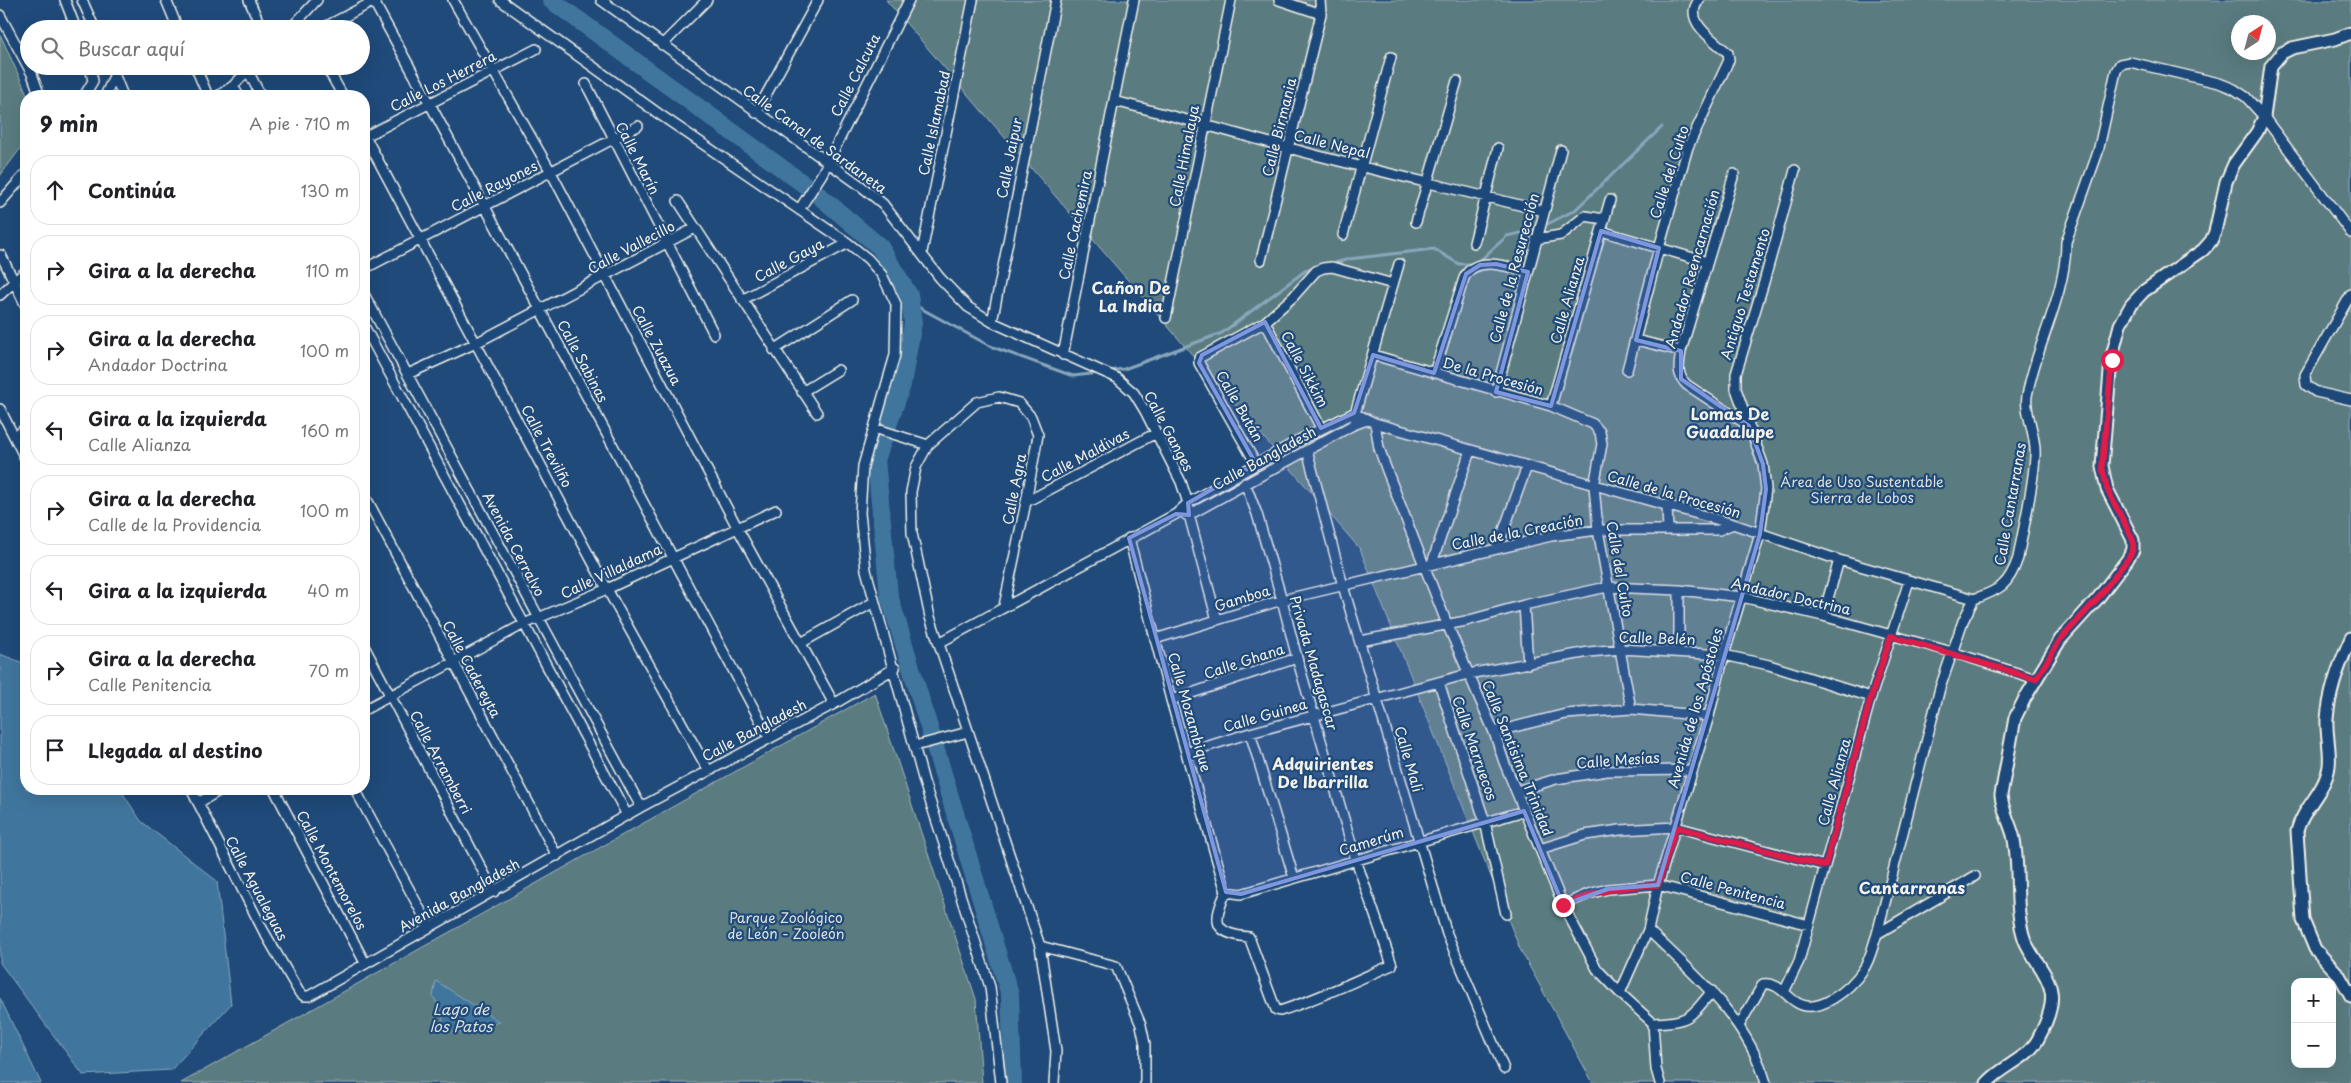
<!DOCTYPE html>
<html lang="es">
<head>
<meta charset="utf-8">
<style>
  body { margin:0; font-family:"Playpen Sans",sans-serif; background:#f6f6f6; color:#202124 }
  .controls { position:absolute; right:15px; bottom:15px; display:grid; overflow:hidden; border-radius:10px; box-shadow:0 5px 20px #0002 }
  .controls button { width:45px; height:45px; display:grid; place-items:center; padding:0; border:0; border-bottom:1px solid #e0e0e0; background:#fff; color:#202124; font:25px sans-serif }
  .compass { position:absolute; left:2231px; top:15px; width:45px; height:45px; border-radius:50%; background:#fff; box-shadow:0 5px 20px #0002; rotate:36deg }
  .stop { position:absolute; width:15px; height:15px; margin:-11px; border:4px solid #e11d48; border-radius:50%; background:#fff }
  .stop.end { background:#e11d48; border-color:#fff; box-shadow:0 1px 5px #0008 }
  .list { margin:0; padding:0; list-style:none }
  h2 { display:flex; justify-content:space-between; align-items:center; height:65px; margin:0; padding:0 20px; font-size:21px }
  h2 small { font-size:16px; font-weight:400; color:#757577 }
  .list li { display:grid; grid-template-columns:32px 1fr auto; gap:15px; align-items:center; box-sizing:border-box; height:70px; margin:0 10px 10px; padding:0 10px; border:1px solid #e0e0e0; border-radius:20px }
  .list b { display:block; font-size:19px; white-space:nowrap }
  .list p { margin:0; font-size:16px; white-space:nowrap; color:#757577 }
  .list em { font-size:16px; font-style:normal; color:#757577 }
  .icon { flex:none; width:28px; height:28px; fill:none; stroke:currentColor; stroke-width:2; stroke-linecap:round; stroke-linejoin:round }
  .map { position:relative; flex:none; width:2351px; height:1083px; overflow:hidden }
  .search { position:absolute; background:#fff; box-shadow:0 5px 20px #0002; left:20px; top:20px; width:350px; height:55px; display:flex; align-items:center; gap:12px; box-sizing:border-box; padding:0 18px; border-radius:28px; color:#757577; font-size:19px }
  .panel { position:absolute; background:#fff; box-shadow:0 5px 20px #0002; left:20px; top:90px; width:350px; height:705px; border-radius:20px }
  .map>svg:first-child { display:block }
</style>
</head>
<body>
<div class="map">
<svg width="2351" height="1083" viewBox="0 0 2351 1083">
  <rect width="100%" height="100%" fill="#1f4a7a"/>
  <filter id="ink" filterUnits="userSpaceOnUse"><feTurbulence type="fractalNoise" baseFrequency=".02" numOctaves="2"/><feDisplacementMap in="SourceGraphic" scale="10" xChannelSelector="R" yChannelSelector="G"/><feConvolveMatrix kernelMatrix="1 2 1 2 8 2 1 2 1" color-interpolation-filters="sRGB"/></filter>
  <g filter="url(#ink)">
    <path fill="#5a7b80" stroke="#a7b6b4" fill-rule="evenodd" d="M 886,0 L 2351,0 L 2351,1083 L 1593,1083 L 1520,949 L 1360,549 ZM 2238,22 L 2268,22 L 2268,52 L 2238,52 ZM 2295,982 L 2332,982 L 2332,1064 L 2295,1064 Z
      M 0,34 L 28,96 L 26,96 L 26,141 L 0,176 Z
      M 875,693 L 976,999 L 982,1083 L 181,1083 Z"/>
    <path fill="#41769e" stroke="#89a7bc" d="M 0,654 L 26,664 L 26,789 L 120,789 L 141,821 L 217,881 L 231,1004 L 171,1070 L 83,1075 L 0,963 Z
      M 436,981 L 500,1022 C 479,1027 464,1040 444,1028 L 441,1010 L 433,996 Z
      M 0,998 L 41,1083 L 0,1083 Z"/>
    <g fill="none" stroke-linecap="round" stroke-linejoin="round">
      <path stroke="#89a7bc" stroke-width="3" d="M 1332,264 L 1349,259 L 1434,249 L 1459,264 L 1476,264 L 1507,236 L 1538,229 L 1575,210 L 1662,127
        M 911,303 L 990,346 L 1073,376 L 1100,373
        M 1108,371 L 1124,369 L 1222,333 L 1305,271 L 1314,268"/>
      <path stroke="#41769e" stroke-width="18" d="M 551,0 L 816,193 L 880,247 L 909,295 L 913,323 L 902,384 L 876,460 L 889,595 L 1010,995 L 1013,1083"/>
      <defs>
        <path id="minor" d="M 65,0 L 76,29
          M 82,0 L 95,29
          M 166,0 L 178,29
          M 249,0 L 262,29
          M 370,0 L 374,2 L 430,104 L 769,737
          M 453,0 L 551,172 L 738,529 L 834,704
          M 500,0 L 659,114 L 848,243 L 868,259 L 882,275 L 896,304 L 895,355 L 863,466 L 860,513 L 866,570 L 924,782 L 990,987 L 1001,1083
          M 601,0 L 861,186 L 883,204 L 940,278 L 968,307 L 992,322 L 1117,378 L 1134,393 L 1145,411 L 1181,482 L 1188,503 L 1189,515 L 1217,620
          M 1279,0 L 1321,14
          M 0,15 L 32,74 L 40,96
          M 290,29 L 317,0
          M 321,29 L 376,0
          M 662,45 L 707,0
          M 111,66 L 123,96
          M 195,66 L 208,96
          M 326,66 L 343,96
          M 248,71 L 261,96
          M 586,84 L 714,334
          M 233,86 L 239,96
          M 84,96 L 93,81 L 90,66
          M 105,96 L 114,76
          M 218,96 L 233,86 L 252,66
          M 1114,101 C 1183,118 1250,138 1319,156 C 1393,175 1469,192 1543,211
          M 756,113 L 818,0
          M 364,134 L 607,589 L 708,770
          M 364,137 L 536,49
          M 1734,174 L 1681,351 C 1679,365 1676,375 1687,385 L 1749,426
          M 678,201 L 817,413
          M 0,203 L 26,173
          M 799,210 L 822,174 L 909,0
          M 1416,222 L 1457,81
          M 1601,231 L 1707,262
          M 1343,235 L 1391,57
          M 1536,239 L 1561,235 L 1585,216 L 1604,219
          M 1474,243 L 1498,148
          M 922,252 L 973,0
          M 1,255 L 26,306
          M 1261,260 L 1321,14 L 1320,0
          M 364,269 L 638,126
          M 364,294 L 641,807
          M 2351,294 L 2305,375 L 2306,385 L 2316,392 L 2351,400
          M 0,295 L 26,271
          M 742,300 L 848,243
          M 1166,318 L 1231,0
          M 992,322 L 1056,0
          M 1265,322 L 1321,428
          M 364,326 L 627,815
          M 1636,340 L 1681,351
          M 774,350 L 852,300
          M 1063,355 L 1134,0
          M 1373,355 L 1551,406 L 1593,424 L 1600,432 L 1602,444 L 1594,486 L 1598,530 L 1631,709
          M 1627,370 L 1659,248 L 1688,147 L 1729,60 L 1728,53 C 1714,40 1682,21 1699,0
          M 1434,373 L 1464,278 C 1475,254 1510,267 1528,272
          M 408,374 L 476,343 L 695,228
          M 802,392 L 838,370
          M 1496,392 L 1561,150
          M 1551,406 L 1610,200
          M 0,409 L 26,460
          M 1354,417 L 1399,264
          M 1375,423 L 1379,448 L 1386,468 L 1447,624 L 1494,732 L 1504,762 L 1563,905 L 1597,969 L 1620,993 L 1653,1023 L 1656,1069 L 1660,1083
          M 874,428 L 928,445
          M 15,438 L 26,427
          M 1307,450 L 1343,586 L 1447,934 L 1504,1069
          M 1256,464 L 1199,363 L 1199,358 L 1265,322 L 1293,297 L 1316,271 L 1323,268 L 1332,267 L 1393,284
          M 364,494 L 557,856
          M 1026,502 L 1156,433
          M 1667,507 L 1668,529
          M 1186,515 L 1189,515 L 1353,425 L 1367,420
          M 1129,538 L 1171,700 L 1226,892
          M 1497,549 L 1527,466
          M 1432,563 L 1470,451
          M 1679,590 L 1679,651
          M 1524,605 L 1528,664
          M 1004,606 L 1026,502 L 1038,435 L 1031,417 L 1019,403 L 999,397 L 977,402 L 928,445 L 916,467 L 911,492 L 912,533 L 930,617 L 1040,946 L 1116,966 L 1141,1025 L 1145,1044 L 1145,1083
          M 1823,616 L 1839,560
          M 1155,639 L 1282,600 L 1551,536 L 1598,530 L 1719,530 L 1733,524
          M 1360,641 L 1466,621 L 1524,605 L 1607,587 L 1679,590 L 1742,597 L 1823,616 L 1952,652 L 2036,679
          M 801,643 L 874,602
          M 939,643 L 1176,514 L 1188,503 L 1299,440 L 1354,413 L 1375,423 L 1733,524 L 1839,560 L 1974,599
          M 364,646 L 494,892
          M 1439,683 L 1485,822 L 1506,914
          M 1171,700 L 1297,658
          M 364,710 L 524,624 L 607,589 L 776,510
          M 1494,732 L 1566,714 L 1631,709 L 1709,716
          M 1250,733 L 1294,878
          M 915,746 L 968,732
          M 1186,753 L 1250,733 L 1468,674 L 1589,652 L 1621,649 L 1724,655 L 1769,665 L 1871,697
          M 191,789 L 263,930 L 299,992 L 304,996 L 309,996 L 641,807 L 834,704 L 895,668
          M 274,789 L 365,963
          M 355,789 L 429,926
          M 1517,791 L 1556,779 L 1607,771 L 1692,770
          M 198,803 L 222,789
          M 1540,849 L 1585,835 L 1620,830 L 1676,827 L 1825,866
          M 1226,892 C 1213,921 1212,934 1249,937 L 1276,1010 L 1280,1011 C 1318,999 1355,981 1392,965 L 1356,860 L 1297,658 L 1282,600 L 1257,514 L 1245,483
          M 1226,892 L 1241,894 L 1524,811
          M 1563,905 L 1588,894 L 1608,889 L 1658,885 L 1809,925
          M 1648,930 C 1695,975 1747,1018 1766,1083
          M 1877,934 L 1975,876
          M 1040,946 L 1056,1051 L 1054,1083
          M 1785,990 L 1799,961 L 1871,697 L 1909,581
          M 1620,993 L 1648,930 L 1658,885 L 1709,716 L 1724,655 L 1760,534 L 1766,489 L 1763,464 L 1736,389 L 1736,374 L 1764,282 L 1795,170
          M 1653,1023 C 1689,1022 1690,1018 1712,991
          M 1740,1024 L 1763,984 C 1778,982 1785,995 1796,1002 C 1818,1017 1851,988 1863,970 C 1870,961 1873,945 1877,934 L 1940,688 L 1963,621 L 1974,599 C 2000,590 2009,585 2018,558 C 2024,524 2033,490 2035,456 C 2037,436 2024,412 2027,396 C 2036,344 2066,296 2066,242 L 2098,152 L 2116,71 L 2120,64 L 2130,62 L 2219,83 L 2234,89 L 2246,97 L 2264,117 L 2351,233"/>
        <path id="tertiary" d="M 2351,638 C 2340,662 2329,693 2327,719 C 2326,735 2331,751 2329,766 C 2326,791 2303,807 2297,831 L 2303,920 L 2315,949 L 2339,975 L 2351,996
          M 1987,1083 C 2003,1065 2027,1060 2038,1039 C 2045,1026 2054,1006 2051,991 C 2048,973 2032,958 2025,941 C 2013,908 2021,869 2013,835 C 2009,821 2002,809 2001,795 L 2015,718 L 2025,698 L 2060,640 L 2098,598 L 2127,560 L 2133,550 L 2133,540 L 2107,489 L 2102,466 L 2111,360 L 2120,325 L 2131,305 L 2144,291 L 2203,250 L 2211,241 L 2215,232 L 2226,182 L 2234,164 L 2257,132 L 2264,117 L 2271,66 L 2282,53 L 2292,48 L 2335,39 L 2351,33"/>
      </defs>
      <use href="#minor" stroke="#f4f1e8" stroke-width="12"/>
      <use href="#tertiary" stroke="#f4f1e8" stroke-width="15"/>
      <use href="#minor" stroke="#1f4a7a" stroke-width="9"/>
      <use href="#tertiary" stroke="#1f4a7a" stroke-width="11"/>
    </g>
  </g>
  <g fill="none" stroke-linecap="round" stroke-linejoin="round" filter="url(#ink)">
    <path stroke="#e11d48" stroke-width="6" d="M 1563,905 C 1595,891 1623,886 1658,885 L 1676,827 L 1825,866 L 1871,697 L 1891,636 L 2036,679 L 2060,640 L 2098,598 L 2127,560 L 2133,550 L 2133,540 L 2107,489 L 2102,466 L 2112,360"/>
  </g>
  <path fill="#7e97df" fill-opacity="0.2" stroke="#7e97df" stroke-width="4" stroke-linejoin="round" d="M 1601,231 L 1659,248 L 1636,340 L 1681,351 L 1681,379 L 1749,426 L 1763,464 L 1766,489 L 1760,534 L 1658,885 L 1608,889 L 1563,905 L 1524,811 L 1241,894 L 1226,892 L 1129,538 L 1176,514 L 1189,515 L 1188,503 L 1256,464 L 1199,363 L 1202,355 L 1265,322 L 1321,428 L 1354,413 L 1373,355 L 1434,373 L 1466,274 L 1480,265 L 1496,264 L 1528,272 L 1496,392 L 1551,406 Z"/>
  <g text-anchor="middle" dominant-baseline="central" stroke-width="4.5" stroke-linejoin="round" paint-order="stroke">
    <g font-size="14" fill="#f4f1e8" stroke="#1f4a7a">
      <text transform="translate(855 75) rotate(-63)">Calle Calcuta</text>
      <text transform="translate(443 81) rotate(-27)">Calle Los Herrera</text>
      <text transform="translate(934 123) rotate(-78)">Calle Islamabad</text>
      <text transform="translate(1279 127) rotate(-76)">Calle Birmania</text>
      <text transform="translate(815 139) rotate(36)">Calle Canal de Sardaneta</text>
      <text transform="translate(1332 144) rotate(14)">Calle Nepal</text>
      <text transform="translate(1184 156) rotate(-79)">Calle Himalaya</text>
      <text transform="translate(638 158) rotate(63)">Calle Marín</text>
      <text transform="translate(1009 158) rotate(-79)">Calle Jaipur</text>
      <text transform="translate(1669 172) rotate(-72)">Calle del Culto</text>
      <text transform="translate(494 186) rotate(-27)">Calle Rayones</text>
      <text transform="translate(1075 225) rotate(-78)">Calle Cachemira</text>
      <text transform="translate(631 247) rotate(-28)">Calle Vallecillo</text>
      <text transform="translate(789 260) rotate(-28)">Calle Gaya</text>
      <text transform="translate(1514 268) rotate(-75)">Calle de la Resurección</text>
      <text transform="translate(1692 269) rotate(-74)">Andador Reencarnación</text>
      <text transform="translate(1745 294) rotate(-73)">Antiguo Testamento</text>
      <text transform="translate(1567 300) rotate(-74)">Calle Alianza</text>
      <text transform="translate(657 345) rotate(62)">Calle Zuazua</text>
      <text transform="translate(583 361) rotate(62)">Calle Sabinas</text>
      <text transform="translate(1305 369) rotate(62)">Calle Sikkim</text>
      <text transform="translate(1493 376) rotate(16)">De la Procesión</text>
      <text transform="translate(1240 406) rotate(60)">Calle Bután</text>
      <text transform="translate(1169 431) rotate(62)">Calle Ganges</text>
      <text transform="translate(547 446) rotate(62)">Calle Trevilño</text>
      <text transform="translate(1085 455) rotate(-28)">Calle Maldivas</text>
      <text transform="translate(1264 458) rotate(-29)">Calle Bangladesh</text>
      <text transform="translate(1014 489) rotate(-79)">Calle Agra</text>
      <text transform="translate(1674 494) rotate(16)">Calle de la Procesión</text>
      <text transform="translate(2010 504) rotate(-80)">Calle Cantarranas</text>
      <text transform="translate(1517 532) rotate(-11)">Calle de la Creación</text>
      <text transform="translate(514 544) rotate(62)">Avenida Cerralvo</text>
      <text transform="translate(1620 569) rotate(80)">Calle del Culto</text>
      <text transform="translate(611 571) rotate(-25)">Calle Villaldama</text>
      <text transform="translate(1791 596) rotate(13)">Andador Doctrina</text>
      <text transform="translate(1242 598) rotate(-17)">Gamboa</text>
      <text transform="translate(1657 638) rotate(2)">Calle Belén</text>
      <text transform="translate(1244 661) rotate(-18)">Calle Ghana</text>
      <text transform="translate(1314 663) rotate(74)">Privada Madagascar</text>
      <text transform="translate(472 669) rotate(62)">Calle Cadereyta</text>
      <text transform="translate(1695 708) rotate(-74)">Avenida de los Apóstoles</text>
      <text transform="translate(1190 712) rotate(74)">Calle Mozambique</text>
      <text transform="translate(1265 715) rotate(-16)">Calle Guinea</text>
      <text transform="translate(754 730) rotate(-28)">Calle Bangladesh</text>
      <text transform="translate(1475 748) rotate(71)">Calle Marruecos</text>
      <text transform="translate(1518 758) rotate(68)">Calle Santisima Trinidad</text>
      <text transform="translate(1409 759) rotate(74)">Calle Mali</text>
      <text transform="translate(1618 760) rotate(-4)">Calle Mesías</text>
      <text transform="translate(441 762) rotate(62)">Calle Arramberri</text>
      <text transform="translate(1834 782) rotate(-75)">Calle Alianza</text>
      <text transform="translate(1371 841) rotate(-17)">Camerúm</text>
      <text transform="translate(332 870) rotate(62)">Calle Montemorelos</text>
      <text transform="translate(257 888) rotate(62)">Calle Agualeguas</text>
      <text transform="translate(1733 890) rotate(15)">Calle Penitencia</text>
      <text transform="translate(459 895) rotate(-29)">Avenida Bangladesh</text>
    </g>
    <g font-size="14" fill="#dddfd8" stroke="#1f4a7a">
      <text x="1862" y="481">Área de Uso Sustentable<tspan x="1862" dy="16">Sierra de Lobos</tspan></text>
      <text x="786" y="917">Parque Zoológico<tspan x="786" dy="16">de León - Zooleón</tspan></text>
    </g>
    <g font-size="15" font-style="italic" fill="#d9dfdd" stroke="#1f4a7a">
      <text x="461" y="1008">Lago de<tspan x="461" dy="17">los Patos</tspan></text>
    </g>
    <g font-size="16" font-weight="bold" fill="#f4f1e8" stroke="#1f4a7a">
      <text x="1131" y="287">Cañon De<tspan x="1131" dy="18">La India</tspan></text>
      <text x="1730" y="413">Lomas De<tspan x="1730" dy="18">Guadalupe</tspan></text>
      <text x="1323" y="763">Adquirientes<tspan x="1323" dy="18">De Ibarrilla</tspan></text>
      <text x="1912" y="887">Cantarranas</text>
    </g>
  </g>
</svg>
<div class="controls">
<button>+</button>
<button>−</button>
</div>
<svg class="compass" viewBox="-18 -18 36 36"><path d="M0-13l5 13h-10z" fill="#e53935"/><path d="M0 13l5-13h-10z" fill="#757577"/></svg>
<div class="stop" style="left:2112px;top:360px"></div>
<div class="stop end" style="left:1563px;top:905px"></div>
<div class="search"><svg class="icon" aria-label="search" viewBox="0 0 24 24"><circle cx="10" cy="10" r="6"/><path d="M15 15l6 6"/></svg>Buscar aquí</div>
<section class="panel">
<h2>9 min<small>A pie · 710 m</small></h2>
<ul class="list">
<li><svg class="icon" aria-label="ahead" viewBox="0 0 24 24"><path d="M12 20V5M6 11l6-6 6 6"/></svg><div><b>Continúa</b></div><em>130 m</em></li>
<li><svg class="icon" aria-label="right" viewBox="0 0 24 24"><path d="M7 20v-9h11M14 6l5 5-5 5"/></svg><div><b>Gira a la derecha</b></div><em>110 m</em></li>
<li><svg class="icon" aria-label="right" viewBox="0 0 24 24"><path d="M7 20v-9h11M14 6l5 5-5 5"/></svg><div><b>Gira a la derecha</b><p>Andador Doctrina</p></div><em>100 m</em></li>
<li><svg class="icon" aria-label="left" viewBox="0 0 24 24"><path d="M17 20v-9H6M10 6l-5 5 5 5"/></svg><div><b>Gira a la izquierda</b><p>Calle Alianza</p></div><em>160 m</em></li>
<li><svg class="icon" aria-label="right" viewBox="0 0 24 24"><path d="M7 20v-9h11M14 6l5 5-5 5"/></svg><div><b>Gira a la derecha</b><p>Calle de la Providencia</p></div><em>100 m</em></li>
<li><svg class="icon" aria-label="left" viewBox="0 0 24 24"><path d="M17 20v-9H6M10 6l-5 5 5 5"/></svg><div><b>Gira a la izquierda</b></div><em>40 m</em></li>
<li><svg class="icon" aria-label="right" viewBox="0 0 24 24"><path d="M7 20v-9h11M14 6l5 5-5 5"/></svg><div><b>Gira a la derecha</b><p>Calle Penitencia</p></div><em>70 m</em></li>
<li><svg class="icon" aria-label="arrive" viewBox="0 0 24 24"><path d="M6 21V4h12l-3 4 3 4H6"/></svg><div><b>Llegada al destino</b></div></li>
</ul>
</section>
</div>
</body>
</html>
